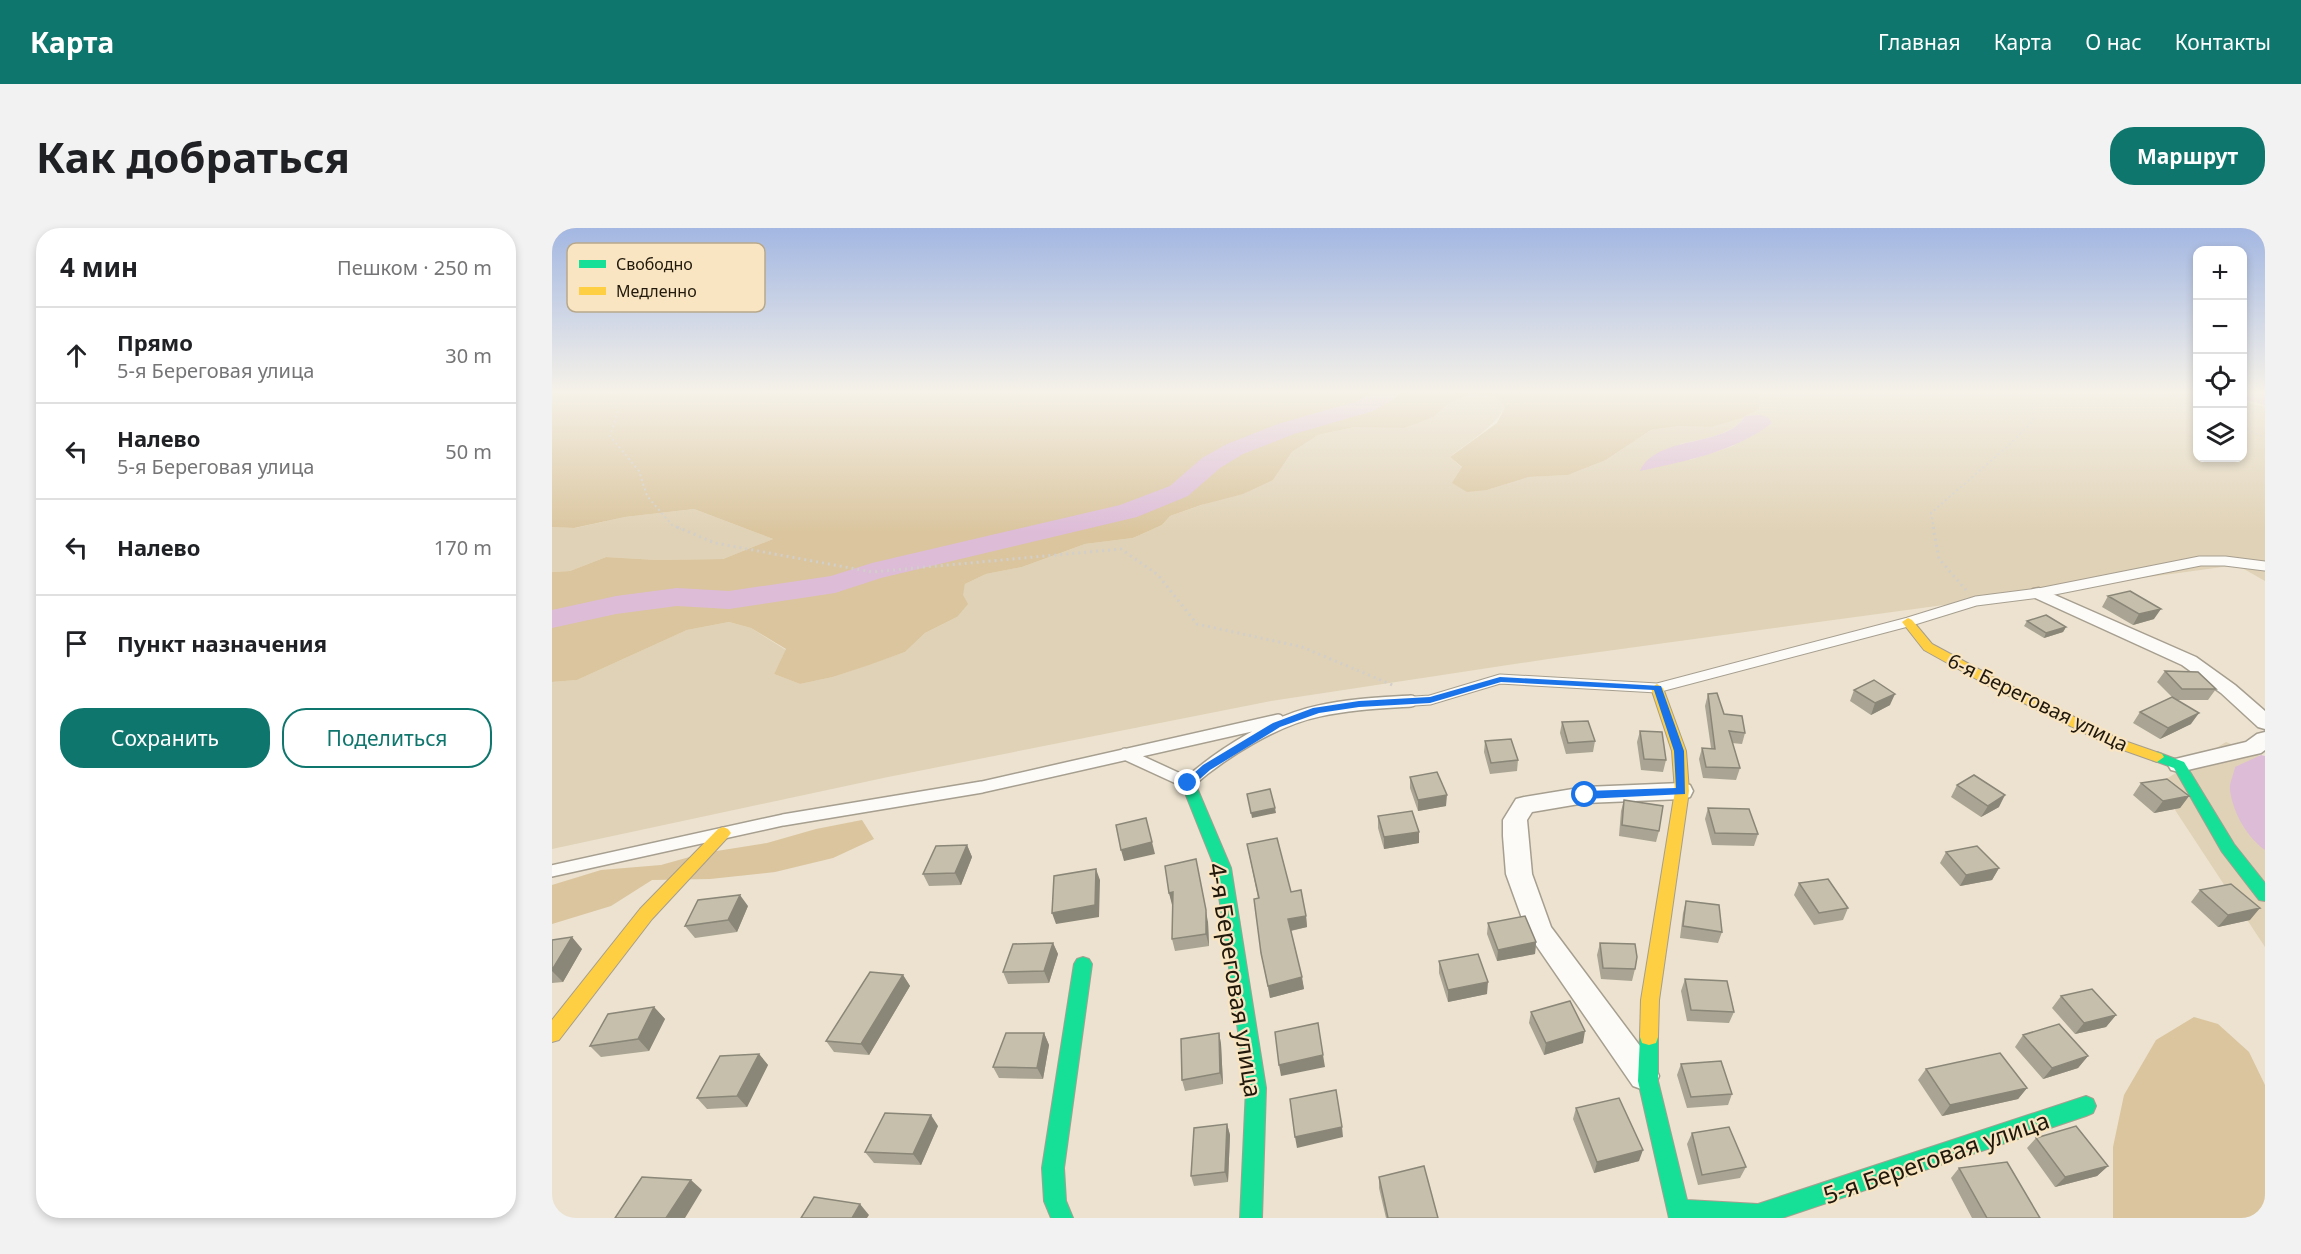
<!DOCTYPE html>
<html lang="ru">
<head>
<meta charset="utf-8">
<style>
  body { margin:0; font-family:"Noto Sans",sans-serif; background:#f2f2f2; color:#202124 }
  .controls { position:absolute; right:18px; top:18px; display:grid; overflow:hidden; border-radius:12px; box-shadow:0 3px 9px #0003 }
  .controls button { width:54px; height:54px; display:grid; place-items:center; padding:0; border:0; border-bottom:2px solid #e0e0e0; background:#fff; color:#202124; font:30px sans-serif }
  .stop { position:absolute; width:18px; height:18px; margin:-14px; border:4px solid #1a73e8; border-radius:50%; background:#fff }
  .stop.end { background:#1a73e8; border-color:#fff; box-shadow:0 2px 6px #0008 }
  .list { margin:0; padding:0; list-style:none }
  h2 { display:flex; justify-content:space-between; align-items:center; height:78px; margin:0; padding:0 24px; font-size:26px }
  h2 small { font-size:20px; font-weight:400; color:#757577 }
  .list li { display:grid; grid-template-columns:39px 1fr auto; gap:18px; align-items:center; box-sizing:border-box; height:96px; padding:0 24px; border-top:2px solid #e0e0e0 }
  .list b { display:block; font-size:22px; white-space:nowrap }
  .list p { margin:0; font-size:20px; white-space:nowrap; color:#757577 }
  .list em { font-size:20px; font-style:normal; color:#757577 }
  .actions { display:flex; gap:12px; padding:18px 24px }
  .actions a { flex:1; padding:14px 0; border:2px solid #0f766e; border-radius:24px; text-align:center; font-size:21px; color:#0f766e }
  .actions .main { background:#0f766e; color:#fff }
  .icon { flex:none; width:33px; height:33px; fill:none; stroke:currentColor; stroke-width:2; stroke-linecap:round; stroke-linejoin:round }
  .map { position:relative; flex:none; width:1713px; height:990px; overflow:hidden; border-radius:24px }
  header { display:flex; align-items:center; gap:36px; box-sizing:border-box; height:84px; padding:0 30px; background:#0f766e; color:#fff }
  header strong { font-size:28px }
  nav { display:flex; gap:33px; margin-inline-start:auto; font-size:21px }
  .intro { display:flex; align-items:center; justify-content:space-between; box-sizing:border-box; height:144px; padding:0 36px }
  h1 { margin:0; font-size:42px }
  .button { padding:15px 27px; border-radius:24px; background:#0f766e; color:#fff; font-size:21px; font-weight:700 }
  main { display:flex; gap:36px; padding:0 36px }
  aside { flex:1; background:#fff; border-radius:24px; box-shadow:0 3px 9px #0003 }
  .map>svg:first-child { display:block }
</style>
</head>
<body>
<header>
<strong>Карта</strong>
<nav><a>Главная</a><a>Карта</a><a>О нас</a><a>Контакты</a></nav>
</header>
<div class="intro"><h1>Как добраться</h1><a class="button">Маршрут</a></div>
<main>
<aside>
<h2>4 мин<small>Пешком · 250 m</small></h2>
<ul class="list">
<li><svg class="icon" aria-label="ahead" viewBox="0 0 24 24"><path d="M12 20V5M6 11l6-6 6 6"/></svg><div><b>Прямо</b><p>5-я Береговая улица</p></div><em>30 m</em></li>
<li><svg class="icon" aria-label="left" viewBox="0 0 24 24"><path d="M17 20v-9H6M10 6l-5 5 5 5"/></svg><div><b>Налево</b><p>5-я Береговая улица</p></div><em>50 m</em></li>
<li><svg class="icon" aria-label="left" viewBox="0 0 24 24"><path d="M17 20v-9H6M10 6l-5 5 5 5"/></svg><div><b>Налево</b></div><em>170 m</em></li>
<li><svg class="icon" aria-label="arrive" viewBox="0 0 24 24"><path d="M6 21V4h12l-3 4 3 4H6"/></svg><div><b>Пункт назначения</b></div></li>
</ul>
<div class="actions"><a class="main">Сохранить</a><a>Поделиться</a></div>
</aside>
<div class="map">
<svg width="1713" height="990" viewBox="0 0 1713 990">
  <rect width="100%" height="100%" fill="#ece2cf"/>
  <path fill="#e0d2b6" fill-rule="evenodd" d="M 1206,165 L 1645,165 L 1646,230 L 1690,230 L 1691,174 L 1713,179 L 1713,353 L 1685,337 L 996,431 L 719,473 L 336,549 L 0,621 L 0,454 L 25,452 L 135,402 L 177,394 L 199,400 L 234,422 L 222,446 L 248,456 L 281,449 L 353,424 L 373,405 L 405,389 L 413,356 L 434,346 L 470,339 L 533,316 L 581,310 L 610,297 L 618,288 L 721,252 L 740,224 L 766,207 L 803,199 L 826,199 L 881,189 L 896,176 L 919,166 L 942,168 L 953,179 C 941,201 917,213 898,229 L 935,262 L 977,249 L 1016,247 L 1054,232 L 1099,202 L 1126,198 L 1159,199 L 1189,190 L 1207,181 L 1208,167 ZM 1193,188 L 1220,195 L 1181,218 L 1138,232 L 1128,216 C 1149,211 1181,208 1193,188 Z
    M 142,281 L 221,311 L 171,331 L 105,332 L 54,329 L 18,343 L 0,344 L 0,299 L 23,300 L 73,289 Z
    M 1674,514 L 1713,530 L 1713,719 L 1606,556 Z"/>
  <path fill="#dac59e" d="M 0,165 L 1206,165 L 1208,167 L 1207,181 L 1190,190 L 1159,199 L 1126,198 L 1099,202 L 1054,232 L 1016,247 L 977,249 L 935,262 L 915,264 L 900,255 L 910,239 L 898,229 L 945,195 L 953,179 L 942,168 L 918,166 L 896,176 L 881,189 L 852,200 L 803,199 L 766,207 L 740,224 L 721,252 L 691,266 L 649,277 L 618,288 L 610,297 L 581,310 L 533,316 L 470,339 L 434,346 L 413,356 L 411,367 L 416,376 L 405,389 L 373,405 L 353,424 L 317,437 L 281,449 L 248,456 L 222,446 L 234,421 L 199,400 L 177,394 L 135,402 L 25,452 L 0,454 L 0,344 L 18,343 L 54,329 L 105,332 L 171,331 L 221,311 L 142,281 L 73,289 L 22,300 L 0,299 Z
    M 310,592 L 322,611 L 281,630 L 223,644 L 158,651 L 100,652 L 59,678 L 0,696 L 0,657 L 49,642 L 109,637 L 152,625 L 215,615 L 264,601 Z
    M 1642,789 L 1666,796 L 1697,824 L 1713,857 L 1713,990 L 1561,990 L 1561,919 L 1572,867 L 1604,812 Z"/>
  <path fill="#ddbcd8" d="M 1209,187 L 1216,189 L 1220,195 C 1182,224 1134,233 1088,243 C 1105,206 1175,220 1193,188 Z
    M 1709,527 L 1713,528 L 1713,622 C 1695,609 1681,585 1678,562 C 1677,555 1682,546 1683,539 Z"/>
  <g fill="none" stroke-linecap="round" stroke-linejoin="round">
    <path fill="#ddbcd8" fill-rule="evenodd" d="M 821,165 L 848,165 L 845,169 L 821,183 L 742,206 L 691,226 L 668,240 L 636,268 L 585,289 L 329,350 L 283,365 L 177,381 L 125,378 L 64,386 L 0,400 L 0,382 L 64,368 L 125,360 L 177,363 L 279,348 L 320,335 L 568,277 L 618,258 L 650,230 L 675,216 L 726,196 L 805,173 Z
      M 1690,165 L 1713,165 L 1713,177 L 1690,171 Z"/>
    <defs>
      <path id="lane-far1" d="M 832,475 L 878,472 L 948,451 L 1105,460 L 1356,394 L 1424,373 L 1487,365 L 1648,333 L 1673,333 L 1713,338"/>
      <path id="lane" d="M 573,526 L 636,555 C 670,525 723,492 767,483 C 798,476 828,475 859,473
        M 0,643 L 231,592 L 430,559 L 726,492"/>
      <path id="street" d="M 1487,360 L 1644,429 L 1683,457 L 1713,483 L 1713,501 L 1706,499 L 1669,465 L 1630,437 L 1481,369 L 1478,365 L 1481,361 Z
        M 1713,504 L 1713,522 L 1709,525 L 1627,544 L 1619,542 L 1616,537 L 1619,532 L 1694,514 L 1705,506 Z
        M 1130,555 L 1138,557 L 1141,563 L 1138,569 L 1130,571 L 1033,575 L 980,584 L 975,592 L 980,646 L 999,699 L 1103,838 L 1107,848 L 1103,858 L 1092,862 L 1081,858 L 975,704 L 954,646 L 951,608 L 951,592 L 964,571 L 972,569 L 1033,559 Z"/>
      <path id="fast" d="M 1605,524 L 1632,534 L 1682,616 L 1713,655 L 1713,673 L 1707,672 L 1670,624 L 1622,540 L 1600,532 L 1598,529 Z
        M 636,550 L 641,551 L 643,555 L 679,640 L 714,860 L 710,990 L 688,990 L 694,860 L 663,640 L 629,555 L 631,551 Z
        M 531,729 L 537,731 L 540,736 L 512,940 L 514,973 L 521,990 L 499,990 L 492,973 L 490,940 L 522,736 L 525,731 Z
        M 1097,801 L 1104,803 L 1106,809 L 1106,853 L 1135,972 L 1206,976 L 1534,868 L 1541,871 L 1544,878 L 1541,885 L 1534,888 L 1230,990 L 1117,990 L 1086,853 L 1088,809 L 1090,803 Z"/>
      <path id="slow" d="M 1356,390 L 1360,392 L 1380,416 L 1445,451 L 1567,511 L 1610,526 L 1612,529 L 1605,534 L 1557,517 L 1435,457 L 1372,422 L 1350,394 Z
        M 1105,456 L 1111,460 L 1134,523 L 1137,563 L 1107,772 L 1106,809 L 1104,815 L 1097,817 L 1090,815 L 1088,809 L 1089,772 L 1123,563 L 1120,523 L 1099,460 Z
        M 171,599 L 176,601 L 179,605 L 176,609 L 100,691 L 7,812 L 0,814 L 0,792 L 88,681 L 166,601 Z"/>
    </defs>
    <use href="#lane-far1" stroke="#a69e8f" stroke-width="11"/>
    <use href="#lane" stroke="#a69e8f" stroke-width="14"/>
    <use href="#street" stroke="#a69e8f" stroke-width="3"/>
    <use href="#fast" stroke="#a69e8f" stroke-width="2"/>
    <use href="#slow" stroke="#a69e8f" stroke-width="2"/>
    <path stroke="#d2cec9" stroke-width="2" stroke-dasharray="2 3" stroke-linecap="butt" d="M 60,165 L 59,170 L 66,183 L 58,208 L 87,243 L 95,268 L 120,297 L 129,301
      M 1617,165 L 1646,181
      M 1690,199 L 1713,210
      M 1382,301 L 1379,285 L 1457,217 L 1481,193 L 1481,165"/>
    <path stroke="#d2cec9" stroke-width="3" stroke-dasharray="2 4" stroke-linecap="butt" d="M 125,299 L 163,315 L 320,344 L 569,321 L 606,347 L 645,396 L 750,419 L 843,458
      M 1381,299 L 1387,331 L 1414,362"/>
    <use href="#lane-far1" stroke="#fcfbf8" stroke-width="9"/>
    <use href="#lane" stroke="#fcfbf8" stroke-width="11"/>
    <use href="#street" fill="#fcfbf8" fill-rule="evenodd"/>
    <use href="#fast" fill="#16e098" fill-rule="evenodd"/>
    <use href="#slow" fill="#ffcf43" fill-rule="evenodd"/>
  </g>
  <path fill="#a9a493" d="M 1556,368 L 1602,391 L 1581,397 L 1550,379 Z
    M 1475,393 L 1514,399 L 1511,404 L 1492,410 L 1472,398 Z
    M 1613,443 L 1664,461 L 1656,472 L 1624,472 L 1639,496 L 1608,511 L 1581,495 L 1588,484 L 1621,470 L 1605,454 Z
    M 1302,462 L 1338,477 L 1319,487 L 1298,473 Z
    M 1156,466 L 1172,486 L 1193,505 L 1190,516 L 1180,515 L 1188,540 L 1184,552 L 1151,550 L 1147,531 L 1150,520 L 1159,520 L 1153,478 Z
    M 1010,494 L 1043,513 L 1041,524 L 1014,526 L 1008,505 Z
    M 1088,503 L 1114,532 L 1111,544 L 1089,542 L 1085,514 Z
    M 933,513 L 966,532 L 965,543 L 938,546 L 932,524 Z
    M 858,549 L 894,578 L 866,583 L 858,560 Z
    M 1589,555 L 1637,568 L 1628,580 L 1602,585 L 1581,567 Z
    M 1405,557 L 1447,579 L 1429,589 L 1399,569 Z
    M 1072,572 L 1107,603 L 1104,614 L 1067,608 L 1069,583 Z
    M 1156,580 L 1206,606 L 1202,618 L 1160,617 L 1153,591 Z
    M 826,588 L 867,604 L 867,615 L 832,621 L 826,600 Z
    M 695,616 L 739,664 L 754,688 L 755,699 L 739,703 L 752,761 L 718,770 L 709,725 L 706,670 Z
    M 415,617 L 420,629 L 409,657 L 377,658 L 371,646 Z
    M 1394,624 L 1447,640 L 1440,652 L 1408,658 L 1388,635 Z
    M 1247,655 L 1296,680 L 1291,692 L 1262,697 L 1242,667 Z
    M 1648,662 L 1698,692 L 1666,699 L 1639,674 Z
    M 617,665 L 656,694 L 657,718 L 623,723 L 620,711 L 621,677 Z
    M 1134,673 L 1170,704 L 1166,715 L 1128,710 L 1131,685 Z
    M 196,678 L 185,704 L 143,710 L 133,698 Z
    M 936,695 L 984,714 L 983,726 L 945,733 L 935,706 Z
    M 0,712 L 30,721 L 11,754 L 0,755 Z
    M 501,715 L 506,726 L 497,755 L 456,756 L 451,744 Z
    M 1048,715 L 1083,741 L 1080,753 L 1049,751 L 1045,727 Z
    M 887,733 L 935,766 L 896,774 L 887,745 Z
    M 351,747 L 358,758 L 317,827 L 282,824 L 274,813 Z
    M 1133,751 L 1182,784 L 1177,795 L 1135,793 L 1129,763 Z
    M 1509,768 L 1564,787 L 1554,799 L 1523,806 L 1500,780 Z
    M 102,779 L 113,791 L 97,823 L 49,829 L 38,818 Z
    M 979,784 L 1031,815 L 992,827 L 977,795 Z
    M 492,805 L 497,817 L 491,851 L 447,850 L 441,839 Z
    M 667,805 L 669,816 L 671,856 L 633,863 L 630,852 Z
    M 1471,807 L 1536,828 L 1526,840 L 1491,851 L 1463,819 Z
    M 207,826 L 216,837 L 195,879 L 155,881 L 145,870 Z
    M 1129,836 L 1180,866 L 1176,877 L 1135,880 L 1125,847 Z
    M 1374,841 L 1475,860 L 1466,871 L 1390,888 L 1366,852 Z
    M 1024,880 L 1087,933 L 1042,945 L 1021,891 Z
    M 675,896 L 678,907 L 676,954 L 642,958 L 639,948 Z
    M 386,898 L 369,937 L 322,935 L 313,924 Z
    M 1140,905 L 1194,939 L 1188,950 L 1146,957 L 1135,916 Z
    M 1484,910 L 1556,938 L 1545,948 L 1503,959 L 1475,920 Z
    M 1407,940 L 1488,990 L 1420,990 L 1399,950 Z
    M 827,949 L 886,990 L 834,990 L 827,960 Z"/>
  <path fill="#8a8678" d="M 1609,381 L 1602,391 L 1581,397 L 1587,386 Z
    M 1514,399 L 1511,404 L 1492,410 L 1494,405 Z
    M 1343,466 L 1338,477 L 1319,487 L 1323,475 Z
    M 1647,485 L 1639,496 L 1608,511 L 1616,500 Z
    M 895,567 L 894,578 L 866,583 L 866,572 Z
    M 1453,567 L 1447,579 L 1429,589 L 1436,578 Z
    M 1637,568 L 1628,580 L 1602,585 L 1611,573 Z
    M 723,580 L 724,585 L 700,590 L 699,585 Z
    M 594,590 L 603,626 L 572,633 L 569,622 Z
    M 867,604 L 867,615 L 832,621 L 832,609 Z
    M 415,617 L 420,629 L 409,657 L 403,645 Z
    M 644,631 L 656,694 L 657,718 L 654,706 Z
    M 1447,640 L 1440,652 L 1408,658 L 1414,647 Z
    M 544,641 L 548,652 L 547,689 L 504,696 L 500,685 Z
    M 621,664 L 624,676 L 620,677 L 617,665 Z
    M 188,667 L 196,678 L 185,704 L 176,692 Z
    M 1708,680 L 1698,692 L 1666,699 L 1676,687 Z
    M 754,688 L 755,699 L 737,703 L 736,691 Z
    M 20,709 L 30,721 L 11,754 L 0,743 L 0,742 Z
    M 984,714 L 983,726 L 945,733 L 946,722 Z
    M 501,715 L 506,726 L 497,755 L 492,743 Z
    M 351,747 L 358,758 L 317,827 L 309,816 Z
    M 750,749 L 752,761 L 718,770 L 716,758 Z
    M 936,754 L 935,766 L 896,774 L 896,762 Z
    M 102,779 L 113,791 L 97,823 L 86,811 Z
    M 1564,787 L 1554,799 L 1523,806 L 1532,795 Z
    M 1033,803 L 1031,815 L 992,827 L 994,815 Z
    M 492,805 L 497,817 L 491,851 L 485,840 Z
    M 667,805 L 669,816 L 671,856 L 668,845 Z
    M 207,826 L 216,837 L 195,879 L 185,868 Z
    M 771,827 L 773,839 L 729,848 L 727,837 Z
    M 1536,828 L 1526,840 L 1491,851 L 1500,840 Z
    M 1475,860 L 1466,871 L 1390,888 L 1398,877 Z
    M 379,887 L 386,898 L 369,937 L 361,926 Z
    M 675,896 L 678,907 L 676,954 L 673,944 Z
    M 790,899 L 791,909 L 745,920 L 743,909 Z
    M 1091,922 L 1087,933 L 1042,945 L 1045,934 Z
    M 1556,938 L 1545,948 L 1503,959 L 1513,949 Z
    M 139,952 L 150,962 L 133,990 L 114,990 Z
    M 308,976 L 317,987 L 315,990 L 300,990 Z"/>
  <path fill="#c5bfab" stroke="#8a8678" stroke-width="1.5" d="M 1578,363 L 1609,381 L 1587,386 L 1556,368 Z
    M 1494,387 L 1514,399 L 1494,405 L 1475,393 Z
    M 1613,443 L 1646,444 L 1664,461 L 1630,461 Z
    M 1322,452 L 1343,466 L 1323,475 L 1302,462 Z
    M 1165,465 L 1172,486 L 1190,488 L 1193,505 L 1177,503 L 1188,540 L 1154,539 L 1150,520 L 1163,521 L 1156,466 Z
    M 1620,469 L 1647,485 L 1616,500 L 1588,484 Z
    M 1036,493 L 1043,513 L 1016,515 L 1010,494 Z
    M 1088,503 L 1110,504 L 1114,532 L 1092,531 Z
    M 959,511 L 966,532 L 939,535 L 933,513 Z
    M 885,544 L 895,567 L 866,572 L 858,549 Z
    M 1422,547 L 1453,567 L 1436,578 L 1405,557 Z
    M 1615,551 L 1637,568 L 1611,573 L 1589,555 Z
    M 718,561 L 723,580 L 699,585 L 695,566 Z
    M 1072,572 L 1111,578 L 1107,603 L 1070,597 Z
    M 1156,580 L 1197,581 L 1206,606 L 1163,605 Z
    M 860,583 L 867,604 L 832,609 L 826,588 Z
    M 594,590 L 600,614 L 569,622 L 564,597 Z
    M 725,610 L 739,664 L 749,662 L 754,688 L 736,691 L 750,749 L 716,758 L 709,725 L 702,671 L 707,670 L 695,616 Z
    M 415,617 L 403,645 L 371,646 L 384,618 Z
    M 1425,618 L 1447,640 L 1414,647 L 1394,624 Z
    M 644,631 L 654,682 L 654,706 L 620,711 L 621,664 L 617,665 L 613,638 Z
    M 544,641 L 543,677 L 500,685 L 502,648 Z
    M 1276,651 L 1296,680 L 1267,685 L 1247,655 Z
    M 1679,656 L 1708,680 L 1676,687 L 1648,662 Z
    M 188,667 L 176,692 L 133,698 L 146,672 Z
    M 1134,673 L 1167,677 L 1170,704 L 1131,698 Z
    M 973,688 L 984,714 L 946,722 L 936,695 Z
    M 20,709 L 0,742 L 0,712 Z
    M 501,715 L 492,743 L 451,744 L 461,716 Z
    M 1048,715 L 1083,716 L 1085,729 L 1083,741 L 1051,740 Z
    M 926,726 L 936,754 L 896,762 L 887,733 Z
    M 318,744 L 351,747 L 309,816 L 274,813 Z
    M 1133,751 L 1175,753 L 1182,784 L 1139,782 Z
    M 1540,761 L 1564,787 L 1532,795 L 1509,768 Z
    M 1018,773 L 1033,803 L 994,815 L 979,784 Z
    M 102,779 L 86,811 L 38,818 L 56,786 Z
    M 766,795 L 771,827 L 727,837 L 723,804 Z
    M 1507,796 L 1536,828 L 1500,840 L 1471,807 Z
    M 454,805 L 492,805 L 485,840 L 441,839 Z
    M 667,805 L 668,845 L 630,852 L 629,811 Z
    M 1448,825 L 1475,860 L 1398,877 L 1374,841 Z
    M 207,826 L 185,868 L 145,870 L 168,828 Z
    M 1169,833 L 1180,866 L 1139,869 L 1129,836 Z
    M 784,862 L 790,899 L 743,909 L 738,871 Z
    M 1067,870 L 1091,922 L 1045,934 L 1024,880 Z
    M 333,885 L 379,887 L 361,926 L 313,924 Z
    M 675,896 L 673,944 L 639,948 L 642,900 Z
    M 1524,898 L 1556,938 L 1513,949 L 1484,910 Z
    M 1177,899 L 1194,939 L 1150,947 L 1140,905 Z
    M 1455,934 L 1488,990 L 1435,990 L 1407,940 Z
    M 872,938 L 886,990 L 836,990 L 827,949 Z
    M 90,949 L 139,952 L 114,990 L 63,990 Z
    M 262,969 L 308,976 L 300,990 L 249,990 Z"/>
  <linearGradient id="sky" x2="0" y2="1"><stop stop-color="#a3b7e2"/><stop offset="0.54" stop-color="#f6f2e9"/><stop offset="1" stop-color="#f6f2e9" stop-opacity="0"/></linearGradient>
  <rect width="1713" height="304" fill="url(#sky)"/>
  <path fill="#1a73e8" d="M 948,449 L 1109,458 L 1132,523 L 1133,566 L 1033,571 L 1028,567 L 1033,563 L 1124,560 L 1122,523 L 1102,462 L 949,454 L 878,475 L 807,479 L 767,485 L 728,499 L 658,542 L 640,558 L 636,559 L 631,555 L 651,537 L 721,495 L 761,480 L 807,473 L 878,469 Z"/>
  <g text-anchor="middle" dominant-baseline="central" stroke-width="4.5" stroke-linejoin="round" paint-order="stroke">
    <g font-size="20" fill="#20190c" stroke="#f9e5c2">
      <text transform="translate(1486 474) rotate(26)">6-я Береговая улица</text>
    </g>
    <g font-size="24" fill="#20190c" stroke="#f9e5c2">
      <text transform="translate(684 752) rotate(81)">4-я Береговая улица</text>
      <text transform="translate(1384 929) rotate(-19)">5-я Береговая улица</text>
    </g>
  </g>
  <rect x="15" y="15" width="198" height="69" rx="9" fill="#f9e5c2" stroke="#b8a88b" stroke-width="1.5"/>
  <rect x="27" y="32" width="27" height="8" fill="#16e098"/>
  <rect x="27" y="59" width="27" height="8" fill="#ffcf43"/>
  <g font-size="16" fill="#20190c">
    <text x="64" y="42">Свободно</text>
    <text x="64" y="69">Медленно</text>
  </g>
</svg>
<div class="controls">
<button>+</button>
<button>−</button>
<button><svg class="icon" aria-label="locate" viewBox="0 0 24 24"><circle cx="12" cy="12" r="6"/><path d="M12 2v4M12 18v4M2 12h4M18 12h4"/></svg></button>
<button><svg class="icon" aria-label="layers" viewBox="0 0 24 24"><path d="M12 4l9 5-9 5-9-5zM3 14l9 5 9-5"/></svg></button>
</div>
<div class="stop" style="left:1033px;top:567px"></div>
<div class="stop end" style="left:636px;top:555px"></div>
</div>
</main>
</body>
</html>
